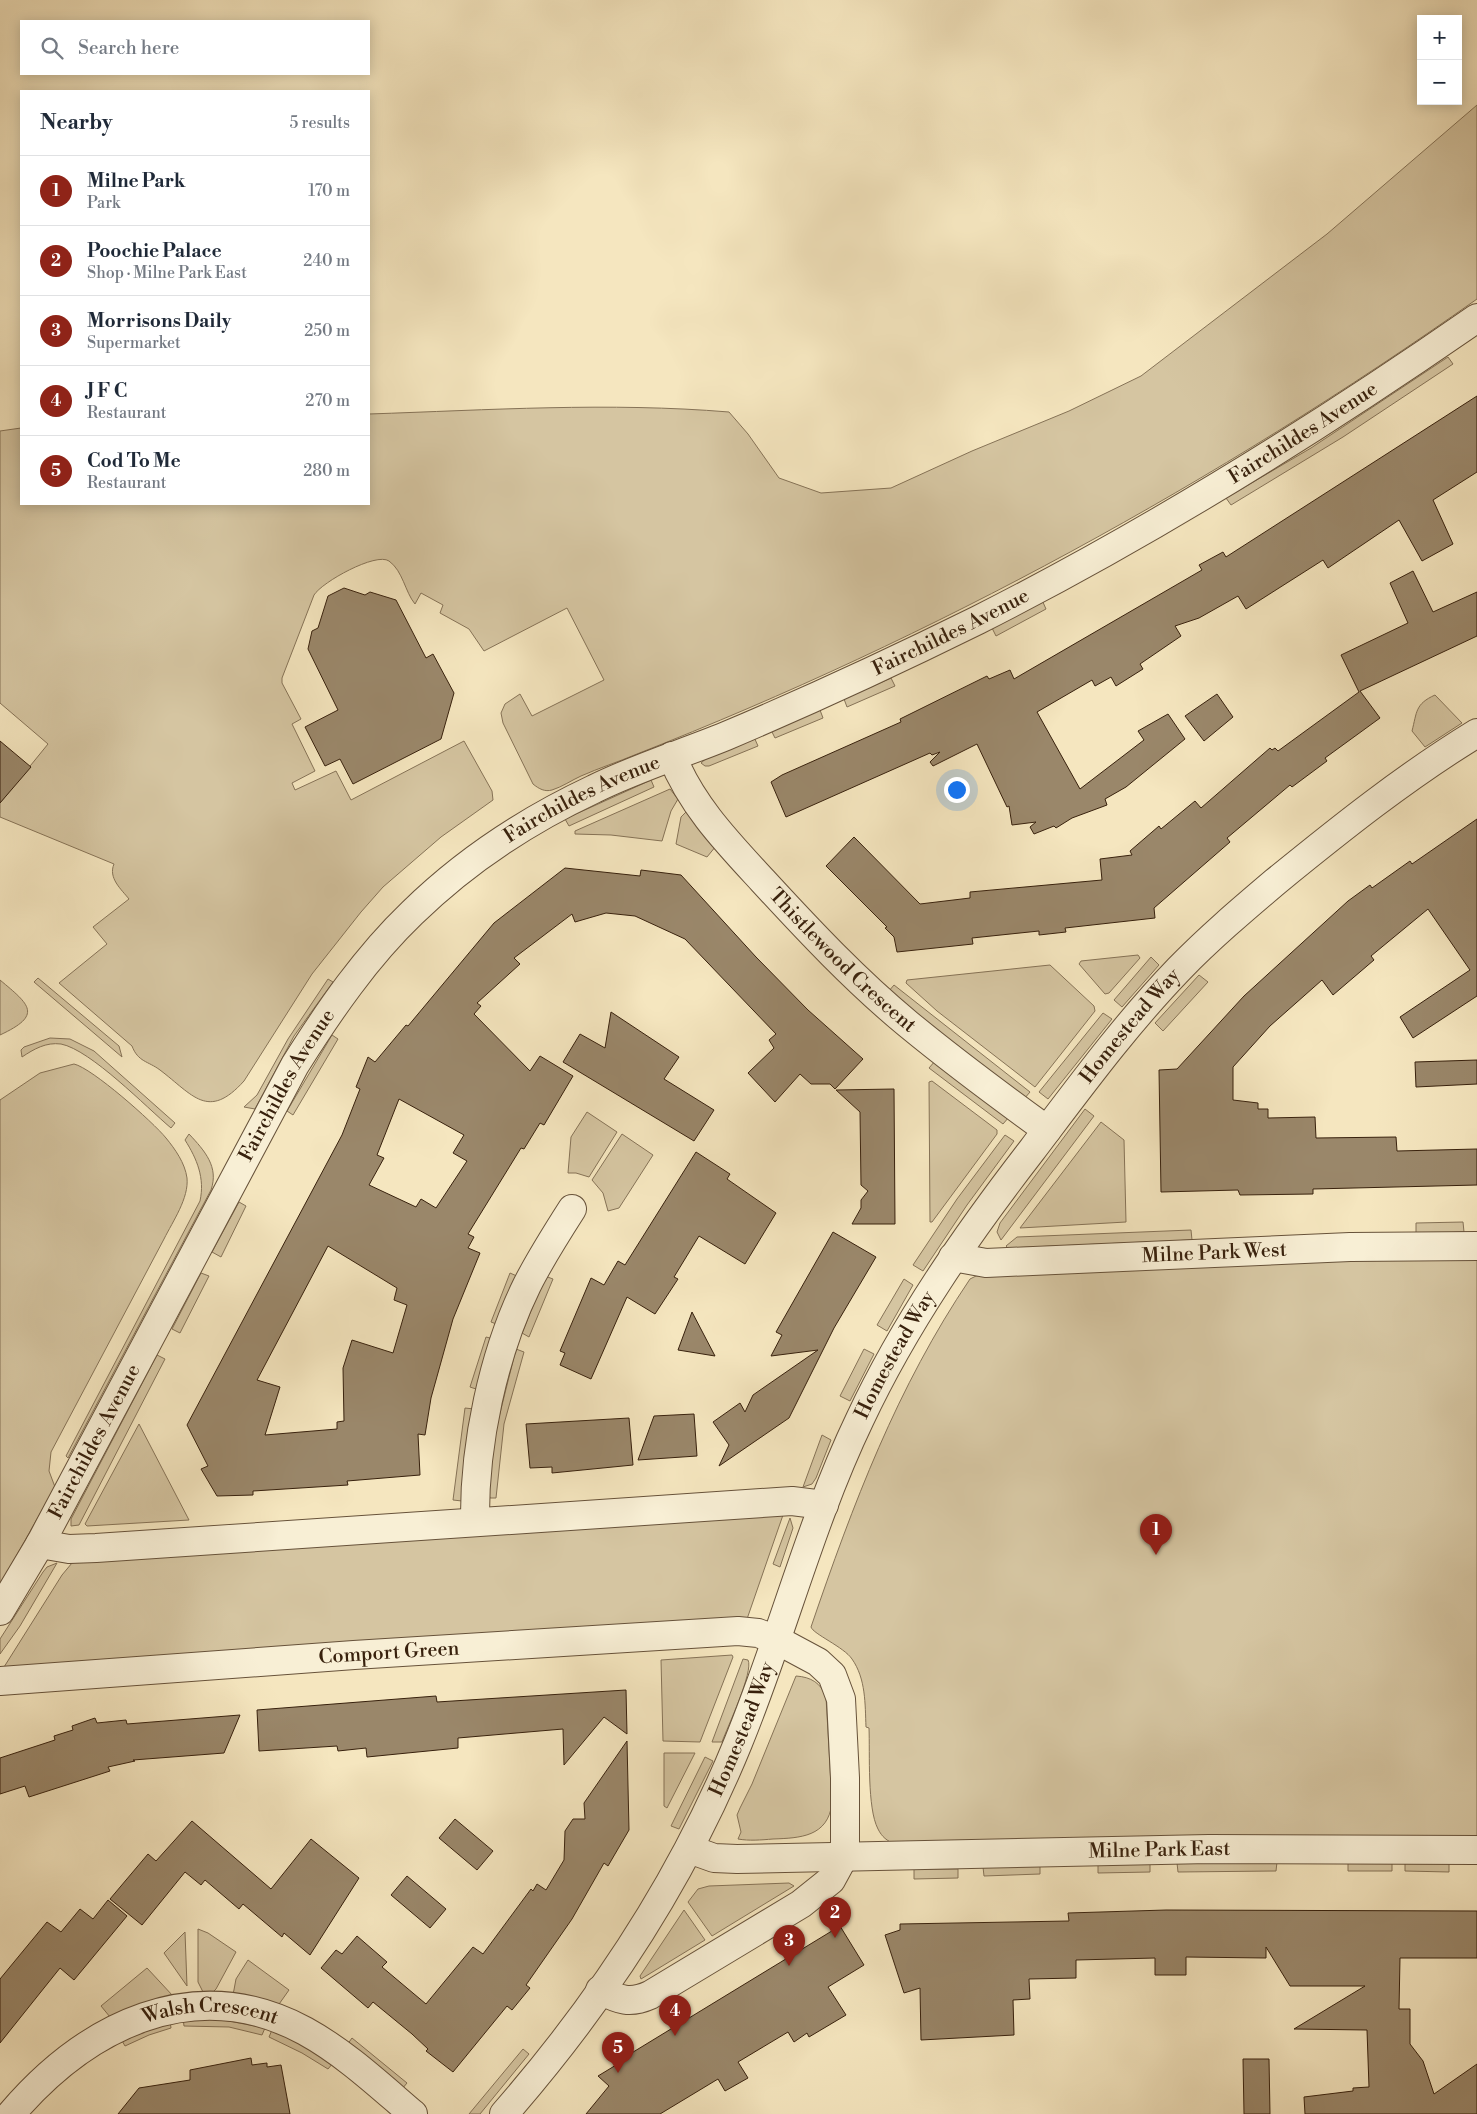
<!DOCTYPE html>
<html lang="en">
<head>
<meta charset="utf-8">
<style>
  body { margin:0; font-family:"Libre Bodoni",serif; background:#f2f2f3; color:#1f2937 }
  .controls { position:absolute; right:15px; top:15px; display:grid; overflow:hidden; border-radius:0px; box-shadow:0 2px 12px #0003 }
  .controls button { width:45px; height:45px; display:grid; place-items:center; padding:0; border:0; border-bottom:1px solid #e0e1e3; background:#fff; color:#1f2937; font:25px sans-serif }
  .you { position:absolute; left:956px; top:789px; width:18px; height:18px; margin:-12px; border:4px solid #fff; border-radius:50%; background:#1a73e8; box-shadow:0 0 0 8px #1a73e833 }
  .badge { display:grid; place-items:center; width:32px; height:32px; border-radius:50%; background:#8f2418; color:#fff; font-size:16px; font-weight:700 }
  .pin { position:absolute; translate:-50% -41px; filter:drop-shadow(0 1px 2px #0008) }
  .pin::after { content:''; position:absolute; top:26px; width:18px; height:15px; background:inherit; clip-path:polygon(0 0,100% 0,50% 100%) }
  .list { margin:0; padding:0; list-style:none }
  h2 { display:flex; justify-content:space-between; align-items:center; height:65px; margin:0; padding:0 20px; font-size:21px }
  h2 small { font-size:16px; font-weight:400; color:#747a83 }
  .list li { display:grid; grid-template-columns:32px 1fr auto; gap:15px; align-items:center; box-sizing:border-box; height:70px; padding:0 20px; border-top:1px solid #e0e1e3 }
  .list b { display:block; font-size:19px; white-space:nowrap }
  .list p { margin:0; font-size:16px; white-space:nowrap; color:#747a83 }
  .list em { font-size:16px; font-style:normal; color:#747a83 }
  .icon { flex:none; width:28px; height:28px; fill:none; stroke:currentColor; stroke-width:2; stroke-linecap:round; stroke-linejoin:round }
  .map { position:relative; flex:none; width:1477px; height:2114px; overflow:hidden }
  .search { position:absolute; background:#fff; box-shadow:0 2px 12px #0003; left:20px; top:20px; width:350px; height:55px; display:flex; align-items:center; gap:12px; box-sizing:border-box; padding:0 18px; border-radius:0px; color:#747a83; font-size:19px }
  .panel { position:absolute; background:#fff; box-shadow:0 2px 12px #0003; left:20px; top:90px; width:350px; height:415px; border-radius:0px }
  .map>svg:first-child { display:block }
</style>
</head>
<body>
<div class="map">
<svg width="1477" height="2114" viewBox="0 0 1477 2114">
  <rect width="100%" height="100%" fill="#f5e6bf"/>
  <filter id="stains"><feTurbulence type="fractalNoise" baseFrequency=".004" numOctaves="4"/><feColorMatrix values="0 0 0 0 .2 0 0 0 0 .09 0 0 0 0 .02 0 0 0 .5 -.17"/></filter>
  <radialGradient id="worn" r=".72"><stop offset=".6" stop-color="#630" stop-opacity="0"/><stop offset="1" stop-color="#630" stop-opacity=".3"/></radialGradient>
  <path fill="#d5c5a1" stroke="#867357" d="M 1477,105 L 1477,299 C 1216,483 935,637 637,754 C 618,762 599,768 581,776 C 572,780 562,787 552,790 C 545,792 539,789 533,784 L 503,723 L 501,713 L 505,704 L 520,694 L 532,716 L 604,680 L 567,608 L 484,651 L 469,629 L 440,613 L 443,605 L 421,593 L 415,604 C 405,592 403,571 389,561 C 376,552 322,582 314,595 L 282,678 L 282,683 L 301,719 L 292,724 L 315,771 L 292,783 L 295,790 L 336,771 L 351,800 L 464,741 L 492,791 L 493,800 L 441,837 L 383,887 L 361,912 L 312,974 L 244,1081 C 208,1121 193,1095 160,1070 C 148,1061 138,1062 132,1046 L 59,983 L 107,944 L 93,927 L 129,899 C 121,889 108,878 114,864 L 0,817 L 0,803 L 48,744 L 0,703 L 0,431 L 21,428 L 21,504 L 369,504 L 369,414 C 489,410 609,402 729,412 L 748,434 L 779,478 L 821,493 L 891,488 L 972,451 L 1069,411 L 1141,376 L 1327,234 Z
    M 1448,357 L 1453,364 L 1343,437 L 1231,505 L 1226,498 L 1311,448 Z
    M 1042,600 L 1046,609 L 996,636 L 992,628 Z
    M 891,678 L 895,686 L 847,707 L 844,699 Z
    M 1435,695 L 1462,723 L 1425,747 L 1412,731 C 1417,712 1415,704 1435,695 Z
    M 820,710 L 823,718 L 775,738 L 771,730 Z
    M 754,737 L 758,746 L 709,766 L 705,766 L 701,763 L 709,756 Z
    M 651,780 L 654,787 L 569,826 L 565,819 Z
    M 670,789 L 678,799 L 671,811 L 662,841 L 611,835 L 575,834 L 575,831 Z
    M 687,811 L 716,846 L 707,857 L 676,844 L 681,817 Z
    M 1138,955 L 1140,958 L 1109,993 L 1105,994 L 1079,964 L 1081,961 Z
    M 1151,957 L 1159,965 L 1122,1007 L 1114,1000 Z
    M 1050,965 L 1094,1006 L 1095,1011 L 1035,1087 L 937,1011 L 906,983 L 907,980 Z
    M 1199,975 L 1208,982 L 1163,1031 L 1155,1023 Z
    M 38,978 L 119,1046 L 122,1057 L 34,982 Z
    M 328,979 L 333,982 L 294,1036 L 255,1109 L 244,1107 L 257,1095 L 288,1039 Z
    M 0,980 C 30,1005 43,1015 0,1035 Z
    M 894,985 L 1030,1092 L 1024,1099 L 888,992 Z
    M 1103,1013 L 1112,1019 L 1048,1099 L 1039,1092 Z
    M 332,1035 L 338,1039 L 293,1115 L 287,1111 Z
    M 50,1038 L 70,1039 L 94,1051 L 175,1123 L 171,1128 C 146,1107 91,1050 61,1044 C 46,1042 34,1049 22,1057 L 21,1050 L 24,1047 Z
    M 935,1061 L 1009,1117 L 1003,1124 L 929,1068 Z
    M 74,1064 C 92,1068 153,1122 166,1138 C 175,1149 185,1163 187,1178 C 189,1198 173,1221 164,1239 L 51,1452 L 49,1471 L 55,1487 L 0,1585 L 0,1100 L 40,1073 Z
    M 932,1081 L 997,1130 L 997,1134 L 932,1222 L 930,1222 L 929,1082 Z
    M 1085,1109 L 1094,1116 L 1001,1240 L 997,1232 L 1000,1223 Z
    M 587,1112 L 617,1132 L 589,1177 L 576,1173 L 568,1173 L 571,1137 Z
    M 1101,1122 L 1124,1140 L 1126,1222 L 1020,1228 Z
    M 189,1134 C 205,1151 219,1167 211,1190 L 68,1458 L 66,1456 L 200,1201 C 205,1178 197,1159 185,1140 Z
    M 622,1134 L 653,1155 L 619,1208 L 608,1211 L 603,1193 L 592,1180 Z
    M 1005,1135 L 1014,1141 L 967,1205 L 923,1271 L 913,1265 L 957,1199 Z
    M 239,1202 L 246,1206 L 221,1257 L 212,1252 Z
    M 1463,1222 L 1464,1232 L 1416,1234 L 1416,1223 Z
    M 1191,1230 L 1192,1240 L 1008,1248 L 1006,1246 L 1017,1237 Z
    M 1477,1258 L 1477,1839 L 895,1844 C 887,1841 882,1837 878,1829 C 867,1808 870,1753 869,1728 L 866,1727 C 865,1704 866,1679 852,1659 C 844,1647 813,1634 811,1627 C 853,1504 897,1387 970,1279 L 976,1276 C 1143,1265 1310,1261 1477,1258 Z
    M 201,1273 L 209,1276 L 180,1333 L 172,1329 Z
    M 510,1273 L 519,1277 L 499,1325 L 491,1322 Z
    M 545,1276 L 553,1279 L 529,1337 L 522,1333 Z
    M 904,1279 L 913,1285 L 887,1331 L 877,1325 Z
    M 486,1337 L 494,1339 L 479,1390 L 470,1387 Z
    M 516,1349 L 524,1352 L 504,1424 L 496,1498 L 490,1498 L 489,1494 L 493,1441 Z
    M 864,1349 L 874,1354 L 850,1401 L 840,1396 Z
    M 157,1355 L 165,1359 L 79,1525 L 71,1526 L 71,1519 Z
    M 465,1408 L 474,1409 L 462,1501 L 453,1500 Z
    M 139,1424 L 189,1520 L 87,1526 L 85,1524 Z
    M 822,1435 L 831,1440 L 816,1478 L 812,1484 L 803,1487 Z
    M 783,1515 L 747,1619 L 4,1667 L 62,1575 L 72,1563 L 81,1561 Z
    M 790,1518 L 793,1528 L 780,1567 L 773,1564 Z
    M 57,1563 L 20,1626 L 0,1654 L 0,1639 L 43,1572 L 47,1567 Z
    M 732,1655 L 733,1657 L 700,1742 L 663,1741 L 661,1660 Z
    M 743,1659 L 748,1660 C 754,1671 727,1728 722,1742 L 712,1742 Z
    M 796,1676 C 811,1677 821,1683 826,1697 L 832,1803 C 828,1837 800,1838 773,1839 C 761,1840 749,1841 738,1839 L 741,1832 L 737,1815 L 740,1808 L 752,1784 Z
    M 664,1753 L 695,1753 L 667,1808 L 664,1806 Z
    M 705,1757 L 713,1761 L 679,1829 L 671,1826 Z
    M 1348,1861 L 1392,1862 L 1392,1871 L 1348,1871 Z
    M 1150,1862 L 1150,1872 L 1098,1873 L 1098,1864 Z
    M 1277,1862 L 1276,1871 L 1178,1872 L 1177,1863 Z
    M 1405,1862 L 1449,1863 L 1449,1872 L 1405,1871 Z
    M 1040,1865 L 1040,1874 L 984,1876 L 983,1867 Z
    M 914,1869 L 958,1869 L 958,1878 L 914,1879 Z
    M 789,1883 L 794,1886 L 712,1936 L 688,1902 L 698,1889 L 709,1886 Z
    M 684,1910 L 705,1940 L 641,1979 L 640,1976 Z
    M 198,1929 L 208,1933 L 236,1952 L 216,1989 L 211,1994 L 203,1992 L 198,1982 Z
    M 185,1932 L 187,1986 L 164,1953 Z
    M 248,1960 L 289,1990 L 277,2007 L 233,1995 L 236,1979 Z
    M 147,1968 L 173,1996 L 143,2003 L 110,2017 L 101,2006 Z
    M 208,2017 L 265,2028 L 262,2035 L 229,2027 L 184,2026 L 183,2018 Z
    M 170,2021 L 171,2028 L 149,2035 L 125,2046 L 121,2039 Z
    M 272,2030 L 298,2041 L 333,2063 L 328,2069 L 302,2053 L 269,2037 Z
    M 352,2038 L 407,2083 L 402,2089 L 347,2045 Z
    M 523,2049 L 529,2054 L 480,2114 L 469,2114 Z"/>
  <path fill="#9a876a" stroke="#38210d" fill-rule="evenodd" d="M 1477,396 L 1477,472 L 1433,500 L 1453,544 L 1422,561 L 1399,520 L 1328,568 L 1323,560 L 1246,609 L 1238,596 L 1199,618 L 1175,626 L 1181,636 L 1140,664 L 1143,669 L 1116,686 L 1111,677 L 1095,686 L 1092,680 L 1037,712 L 1080,789 L 1144,740 L 1138,731 L 1168,714 L 1185,739 L 1126,787 L 1105,799 L 1107,805 L 1072,818 L 1056,828 L 1054,826 L 1034,834 L 1030,827 L 1036,822 L 1012,825 L 1009,806 L 1007,807 L 977,744 L 933,766 L 930,762 L 940,752 L 932,755 L 930,753 L 786,817 L 771,782 L 782,775 L 901,722 L 900,719 L 987,676 L 989,679 L 1010,670 L 1014,679 L 1202,570 L 1199,565 L 1223,552 L 1226,557 Z
    M 1413,571 L 1433,612 L 1477,592 L 1477,636 L 1360,691 L 1380,718 L 1325,758 L 1327,761 L 1292,787 L 1290,785 L 1227,838 L 1230,842 L 1154,908 L 1155,918 L 1065,928 L 1066,932 L 1039,935 L 1039,931 L 972,938 L 973,944 L 897,952 L 894,937 L 885,928 L 887,927 L 826,866 L 854,837 L 920,904 L 970,898 L 970,892 L 1102,880 L 1100,859 L 1132,855 L 1130,851 L 1159,826 L 1161,829 L 1195,801 L 1201,808 L 1270,748 L 1272,750 L 1275,748 L 1278,751 L 1359,692 L 1341,655 L 1408,623 L 1390,583 Z
    M 344,588 L 365,595 L 370,592 L 396,600 L 426,658 L 433,654 L 454,693 L 441,739 L 353,784 L 340,759 L 325,766 L 305,727 L 338,710 L 308,649 L 312,631 L 318,628 L 328,596 Z
    M 1217,694 L 1233,717 L 1204,741 L 1185,716 Z
    M 0,741 L 31,767 L 0,803 Z
    M 1477,819 L 1477,996 L 1413,1038 L 1400,1017 L 1470,970 L 1428,909 L 1371,956 L 1374,960 L 1333,995 L 1322,980 L 1270,1026 L 1233,1067 L 1233,1100 L 1258,1103 L 1258,1109 L 1268,1109 L 1268,1118 L 1315,1117 L 1316,1138 L 1396,1137 L 1397,1151 L 1477,1149 L 1477,1185 L 1313,1189 L 1313,1194 L 1240,1195 L 1238,1190 L 1161,1192 L 1159,1070 L 1177,1069 L 1244,996 L 1348,901 L 1370,885 L 1372,888 L 1410,861 L 1412,864 Z
    M 565,868 L 640,876 L 641,870 L 681,875 L 756,957 L 808,1010 L 863,1059 L 835,1089 L 830,1084 L 811,1084 L 800,1074 L 775,1102 L 748,1073 L 774,1048 L 769,1040 L 776,1034 L 685,939 L 635,916 L 606,913 L 575,922 L 572,914 L 514,958 L 520,964 L 477,1003 L 481,1006 L 474,1014 L 530,1071 L 540,1056 L 573,1076 L 544,1125 L 540,1123 L 524,1149 L 521,1148 L 468,1234 L 474,1237 L 468,1248 L 480,1253 L 453,1319 L 431,1398 L 425,1435 L 418,1434 L 420,1475 L 347,1481 L 348,1485 L 253,1491 L 253,1495 L 217,1496 L 201,1469 L 208,1466 L 187,1425 L 342,1135 L 360,1089 L 356,1087 L 368,1057 L 375,1062 L 406,1025 L 408,1026 L 494,923 ZM 399,1099 L 464,1135 L 453,1153 L 467,1161 L 436,1208 L 421,1199 L 416,1207 L 369,1185 L 384,1158 L 377,1155 ZM 328,1246 L 397,1288 L 394,1300 L 407,1305 L 393,1353 L 352,1340 L 343,1368 L 344,1421 L 337,1422 L 337,1429 L 265,1435 L 280,1387 L 257,1380 Z
    M 611,1012 L 679,1057 L 664,1079 L 714,1110 L 694,1141 L 563,1062 L 580,1034 L 605,1048 Z
    M 1477,1060 L 1477,1084 L 1416,1087 L 1415,1062 Z
    M 894,1089 L 895,1224 L 852,1224 L 861,1208 L 861,1200 L 868,1191 L 861,1185 L 860,1112 L 836,1090 Z
    M 696,1152 L 730,1174 L 727,1179 L 776,1213 L 745,1264 L 699,1236 L 674,1277 L 678,1279 L 655,1314 L 627,1297 L 591,1379 L 560,1365 L 565,1353 L 560,1351 L 591,1278 L 604,1285 L 618,1261 L 625,1265 Z
    M 833,1232 L 876,1257 L 834,1328 L 789,1418 L 719,1466 L 729,1445 L 713,1422 L 740,1403 L 745,1412 L 753,1395 L 818,1350 L 771,1356 L 782,1335 L 776,1332 Z
    M 692,1312 L 715,1356 L 678,1350 Z
    M 694,1414 L 697,1456 L 638,1460 L 654,1416 Z
    M 629,1418 L 633,1465 L 552,1473 L 552,1467 L 530,1468 L 526,1424 Z
    M 626,1690 L 627,1734 L 604,1717 L 564,1765 L 563,1729 L 458,1738 L 458,1748 L 367,1757 L 366,1748 L 338,1751 L 337,1746 L 259,1751 L 257,1710 L 436,1696 L 437,1702 Z
    M 240,1715 L 224,1753 L 133,1760 L 135,1761 L 108,1767 L 110,1771 L 29,1797 L 25,1786 L 0,1794 L 0,1758 L 55,1740 L 54,1736 L 73,1730 L 72,1726 L 95,1718 L 97,1723 L 126,1720 L 127,1724 Z
    M 627,1741 L 629,1830 L 608,1866 L 604,1863 L 572,1919 L 526,1985 L 530,1988 L 512,2010 L 507,2006 L 453,2072 L 426,2051 L 428,2049 L 412,2034 L 373,2002 L 368,2008 L 321,1968 L 336,1950 L 342,1954 L 357,1936 L 387,1962 L 382,1967 L 426,2004 L 473,1947 L 483,1954 L 531,1889 L 533,1891 L 537,1884 L 546,1890 L 564,1860 L 565,1831 L 573,1819 L 585,1819 L 584,1803 Z
    M 455,1819 L 493,1851 L 477,1870 L 439,1838 Z
    M 192,1821 L 271,1889 L 311,1839 L 359,1878 L 310,1955 L 284,1933 L 282,1937 L 243,1904 L 239,1909 L 205,1880 L 201,1885 L 185,1872 L 142,1925 L 110,1899 L 148,1854 L 156,1861 Z
    M 407,1876 L 446,1909 L 430,1928 L 391,1895 Z
    M 108,1900 L 127,1916 L 74,1980 L 60,1968 L 0,2043 L 0,1979 L 47,1922 L 61,1932 L 80,1909 L 93,1919 Z
    M 1166,1910 L 1477,1911 L 1477,1958 L 1400,1958 L 1399,2009 L 1410,2009 L 1410,2044 L 1423,2061 L 1434,2094 L 1477,2064 L 1477,2114 L 1305,2114 L 1304,2097 L 1353,2091 L 1353,2088 L 1369,2087 L 1367,2030 L 1294,2029 L 1365,1986 L 1290,1986 L 1266,1947 L 1266,1958 L 1186,1957 L 1186,1975 L 1155,1975 L 1155,1958 L 1076,1960 L 1076,1978 L 1029,1979 L 1030,1999 L 1013,2000 L 1014,2035 L 921,2040 L 920,1988 L 904,1993 L 885,1935 L 900,1930 L 900,1924 L 1069,1921 L 1068,1913 Z
    M 840,1926 L 864,1965 L 828,1987 L 846,2015 L 809,2037 L 807,2033 L 794,2042 L 788,2032 L 738,2062 L 748,2078 L 725,2091 L 718,2079 L 660,2114 L 586,2114 L 609,2086 L 598,2076 L 626,2059 L 625,2057 Z
    M 251,2058 L 252,2065 L 267,2063 L 267,2067 L 281,2065 L 290,2114 L 118,2114 L 139,2088 L 190,2080 L 190,2070 Z
    M 1243,2059 L 1269,2059 L 1270,2114 L 1244,2114 Z"/>
  <g fill="none" stroke-linecap="round" stroke-linejoin="round">
    <defs>
      <g id="minor">
        <path id="s1" d="M 672,756 C 691,805 728,843 763,881 C 809,931 856,981 908,1024 C 953,1061 1000,1096 1047,1130"/>
        <path id="s2" d="M 953,1257 L 986,1263 L 1350,1247 L 1477,1246"/>
        <path d="M 475,1522 C 474,1445 493,1354 527,1285 C 540,1259 556,1234 572,1209"/>
        <path d="M 40,1544 L 69,1549 L 96,1548 L 792,1501 L 824,1505"/>
        <path id="s3" d="M 0,1611 L 40,1544 L 295,1065 C 329,1011 366,957 412,913 C 464,862 528,820 594,789 C 636,768 682,754 726,736 C 811,700 895,661 978,620 C 1152,532 1317,429 1477,318"/>
        <path id="s4" d="M 0,1681 L 354,1655 L 738,1631 L 758,1633 L 777,1640 L 818,1662 L 832,1675 L 841,1699 L 845,1778 L 845,1845 L 843,1858 L 831,1880 L 801,1904 L 650,1995 C 630,2004 619,2000 600,1990"/>
        <path id="s5" d="M 689,1849 L 714,1858 L 737,1859 L 1209,1849 L 1477,1850"/>
        <path id="s6" d="M 11,2114 C 86,2026 194,1971 305,2031 C 345,2053 379,2085 413,2114"/>
        <path id="s7" d="M 504,2114 C 600,2004 683,1878 738,1743 C 782,1636 810,1523 860,1419 C 905,1323 967,1234 1032,1150 C 1079,1088 1125,1025 1179,969 C 1209,938 1242,910 1275,882 C 1340,829 1405,777 1477,733"/>
      </g>
    </defs>
    <use href="#minor" stroke="#67523a" stroke-width="30"/>
    <use href="#minor" stroke="#f8efd5" stroke-width="28"/>
  </g>
  <g text-anchor="middle" dominant-baseline="central" stroke-width="4" stroke-linejoin="round" paint-order="stroke">
    <g font-size="20" fill="#38210d" stroke="#f8efd5">
      <text stroke="none"><textPath href="#s3" startOffset="1829">Fairchildes Avenue</textPath></text>
      <text stroke="none"><textPath href="#s3" startOffset="1424">Fairchildes Avenue</textPath></text>
      <text stroke="none"><textPath href="#s3" startOffset="1019">Fairchildes Avenue</textPath></text>
      <text stroke="none"><textPath href="#s1" startOffset="268">Thistlewood Crescent</textPath></text>
      <text stroke="none"><textPath href="#s7" startOffset="1265">Homestead Way</textPath></text>
      <text stroke="none"><textPath href="#s3" startOffset="599">Fairchildes Avenue</textPath></text>
      <text stroke="none"><textPath href="#s2" startOffset="262">Milne Park West</textPath></text>
      <text stroke="none"><textPath href="#s7" startOffset="860">Homestead Way</textPath></text>
      <text stroke="none"><textPath href="#s3" startOffset="194">Fairchildes Avenue</textPath></text>
      <text stroke="none"><textPath href="#s4" startOffset="390">Comport Green</textPath></text>
      <text stroke="none"><textPath href="#s7" startOffset="455">Homestead Way</textPath></text>
      <text stroke="none"><textPath href="#s5" startOffset="472">Milne Park East</textPath></text>
      <text stroke="none"><textPath href="#s6" startOffset="234">Walsh Crescent</textPath></text>
    </g>
  </g>
  <rect width="100%" height="100%" filter="url(#stains)"/>
  <rect width="100%" height="100%" fill="url(#worn)"/>
</svg>
<div class="controls">
<button>+</button>
<button>−</button>
</div>
<div class="you"></div>
<div class="pin badge" style="left:1156px;top:1555px">1</div>
<div class="pin badge" style="left:835px;top:1938px">2</div>
<div class="pin badge" style="left:789px;top:1966px">3</div>
<div class="pin badge" style="left:675px;top:2036px">4</div>
<div class="pin badge" style="left:618px;top:2073px">5</div>
<div class="search"><svg class="icon" aria-label="search" viewBox="0 0 24 24"><circle cx="10" cy="10" r="6"/><path d="M15 15l6 6"/></svg>Search here</div>
<section class="panel">
<h2>Nearby<small>5 results</small></h2>
<ul class="list">
<li><span class="badge">1</span><div><b>Milne Park</b><p>Park</p></div><em>170 m</em></li>
<li><span class="badge">2</span><div><b>Poochie Palace</b><p>Shop · Milne Park East</p></div><em>240 m</em></li>
<li><span class="badge">3</span><div><b>Morrisons Daily</b><p>Supermarket</p></div><em>250 m</em></li>
<li><span class="badge">4</span><div><b>J F C</b><p>Restaurant</p></div><em>270 m</em></li>
<li><span class="badge">5</span><div><b>Cod To Me</b><p>Restaurant</p></div><em>280 m</em></li>
</ul>
</section>
</div>
</body>
</html>
